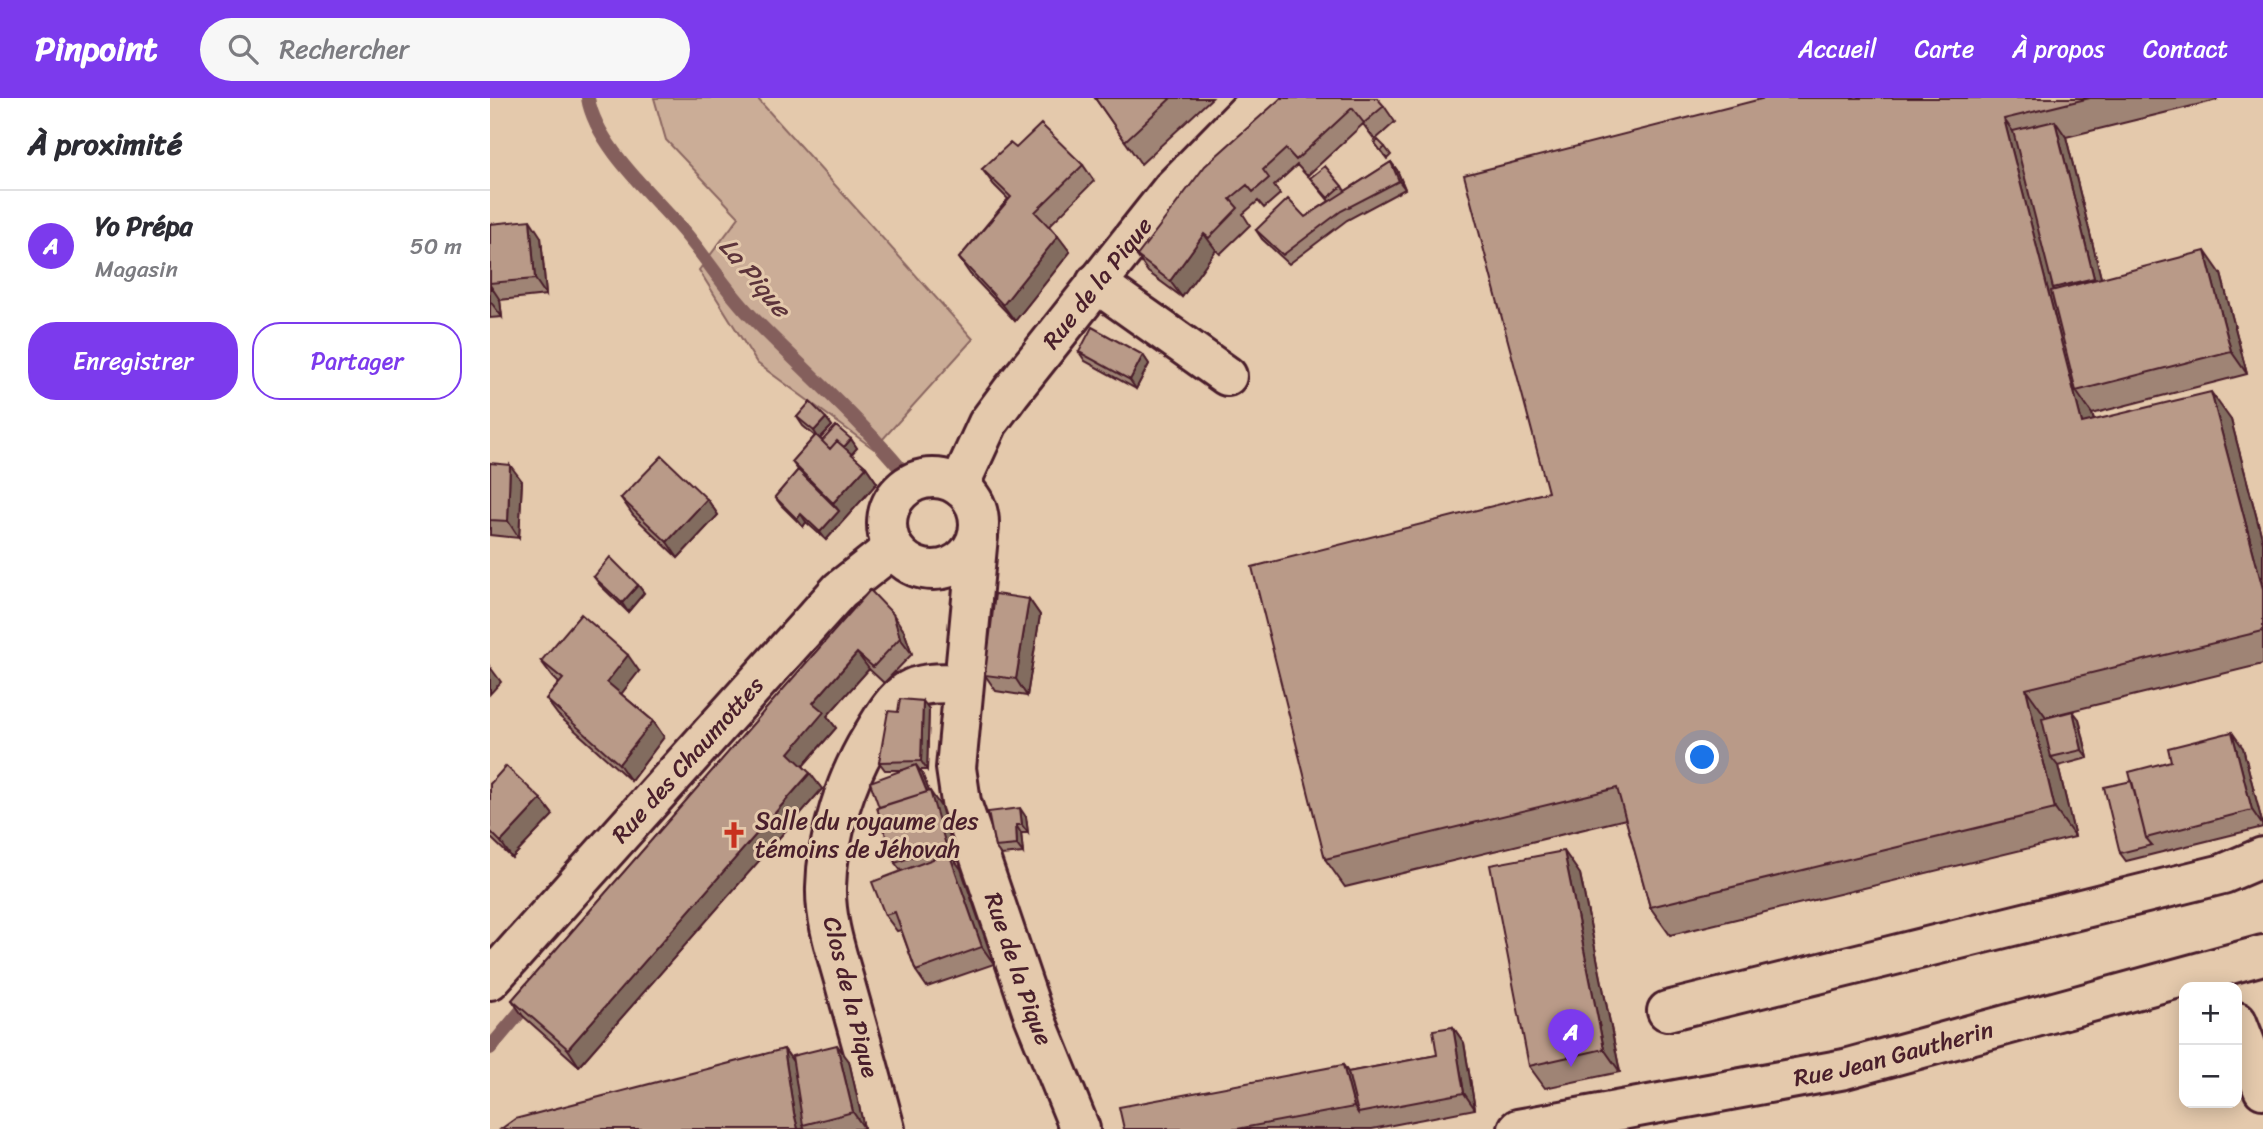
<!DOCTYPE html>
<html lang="fr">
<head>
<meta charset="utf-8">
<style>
  body { margin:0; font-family:Sriracha,sans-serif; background:#f7f7f7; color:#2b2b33 }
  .controls { position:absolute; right:21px; bottom:21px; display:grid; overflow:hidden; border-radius:14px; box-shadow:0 4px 18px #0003 }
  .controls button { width:63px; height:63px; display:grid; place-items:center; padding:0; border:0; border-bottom:2px solid #e1e1e2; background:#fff; color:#2b2b33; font:35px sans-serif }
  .you { position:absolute; left:1213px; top:660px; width:24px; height:24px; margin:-18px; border:5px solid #fff; border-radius:50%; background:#1a73e8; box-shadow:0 0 0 10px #1a73e833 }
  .badge { display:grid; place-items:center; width:46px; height:46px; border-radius:50%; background:#7c3aed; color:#fff; font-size:23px; font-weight:700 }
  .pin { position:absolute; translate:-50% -58px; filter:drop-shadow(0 2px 4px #0008) }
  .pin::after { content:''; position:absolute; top:37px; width:24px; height:21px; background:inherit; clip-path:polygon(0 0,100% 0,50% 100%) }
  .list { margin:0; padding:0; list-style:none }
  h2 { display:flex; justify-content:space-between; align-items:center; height:91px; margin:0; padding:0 28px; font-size:30px }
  h2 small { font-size:23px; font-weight:400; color:#7c7c81 }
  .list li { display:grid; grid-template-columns:46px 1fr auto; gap:21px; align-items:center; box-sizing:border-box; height:112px; padding:0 28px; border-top:2px solid #e1e1e2 }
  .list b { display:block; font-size:26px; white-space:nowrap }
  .list p { margin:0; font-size:23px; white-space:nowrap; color:#7c7c81 }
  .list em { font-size:23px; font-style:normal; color:#7c7c81 }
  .actions { display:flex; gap:14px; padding:21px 28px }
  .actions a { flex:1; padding:16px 0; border:2px solid #7c3aed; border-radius:28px; text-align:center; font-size:24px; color:#7c3aed }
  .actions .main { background:#7c3aed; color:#fff }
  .icon { flex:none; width:38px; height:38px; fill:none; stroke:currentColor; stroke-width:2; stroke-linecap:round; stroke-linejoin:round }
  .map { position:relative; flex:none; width:1773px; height:1031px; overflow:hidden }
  header { display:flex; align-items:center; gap:42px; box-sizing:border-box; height:98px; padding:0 35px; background:#7c3aed; color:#fff }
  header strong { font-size:33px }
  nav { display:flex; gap:38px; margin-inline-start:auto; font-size:24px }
  .search { width:490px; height:63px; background:#f7f7f7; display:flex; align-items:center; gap:18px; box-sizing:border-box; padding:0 24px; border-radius:38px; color:#7c7c81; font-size:26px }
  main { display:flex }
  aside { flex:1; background:#fff }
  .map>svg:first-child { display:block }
</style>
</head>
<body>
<header>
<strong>Pinpoint</strong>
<div class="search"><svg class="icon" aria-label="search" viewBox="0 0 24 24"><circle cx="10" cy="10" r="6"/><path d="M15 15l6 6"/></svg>Rechercher</div>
<nav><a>Accueil</a><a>Carte</a><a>À propos</a><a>Contact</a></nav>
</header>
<main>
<aside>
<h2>À proximité<small></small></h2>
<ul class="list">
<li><span class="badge">A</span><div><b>Yo Prépa</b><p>Magasin</p></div><em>50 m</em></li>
</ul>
<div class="actions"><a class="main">Enregistrer</a><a>Partager</a></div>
</aside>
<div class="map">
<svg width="1773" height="1031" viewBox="0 0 1773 1031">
  <rect width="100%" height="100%" fill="#e4c9ac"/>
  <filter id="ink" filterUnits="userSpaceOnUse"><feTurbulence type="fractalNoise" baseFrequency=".0143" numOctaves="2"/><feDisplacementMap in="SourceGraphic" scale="14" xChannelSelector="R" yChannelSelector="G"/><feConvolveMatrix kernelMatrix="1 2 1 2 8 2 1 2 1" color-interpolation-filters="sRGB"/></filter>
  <g filter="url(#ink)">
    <path fill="#cbad97" stroke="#8a6661" stroke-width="2" d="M 164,0 L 267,0 L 483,241 L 384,351 L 267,265 L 209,172 L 249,119 L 176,42 Z"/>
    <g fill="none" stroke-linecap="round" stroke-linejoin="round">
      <path stroke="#845e5b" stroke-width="14" d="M 98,0 C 105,45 159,94 189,128 C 215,157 235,192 262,219 C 313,271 368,319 414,375
        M 0,950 L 42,900"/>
      <defs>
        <g id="minor">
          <path d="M 606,185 L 737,278"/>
          <circle cx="443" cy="426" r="46"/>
          <path id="s1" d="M 469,388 L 498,325 L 521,294 L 682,91 L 771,0"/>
          <path id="s2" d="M 488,438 L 466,670 L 471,704 L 542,913 L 590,1031"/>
          <path id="s3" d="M 0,882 L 350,492 L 403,450"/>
          <path d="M 1177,913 L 1733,776 L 1773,759"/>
          <path d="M 1747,924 L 1773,991"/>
          <path d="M 395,1031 C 383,985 370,939 357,893 C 348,859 335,824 336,789 C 337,739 356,680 382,638 C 409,592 418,582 473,586"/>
          <path id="s4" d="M 1028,1031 L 1355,971 L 1773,857"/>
        </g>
      </defs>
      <use href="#minor" stroke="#4a1f2b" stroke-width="44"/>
      <use href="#minor" stroke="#e4c9ac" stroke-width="38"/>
    </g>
    <path fill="#9f8475" stroke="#4a1f2b" stroke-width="2" d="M 605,0 L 722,0 L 651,66 Z
      M 791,0 L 894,8 L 905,24 L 885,42 L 873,26 L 817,78 L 807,67 L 784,88 L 790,96 L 774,110 L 768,103 L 753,116 L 760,127 L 730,156 L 726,152 L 692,199 L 658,174 L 647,158 Z
      M 1275,0 L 1726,0 L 1727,2 L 1576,39 L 1611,180 L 1731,176 L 1757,276 L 1602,316 L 1604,322 L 1741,322 L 1773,444 L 1773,566 L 1556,619 L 1589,621 L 1598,660 L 1568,668 L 1585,739 L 1180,837 L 1160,809 L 1136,721 L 855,789 L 835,761 L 1058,394 Z
      M 885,45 L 895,49 L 901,57 L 897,61 Z
      M 526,50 L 593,67 L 604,83 L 559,128 L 580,154 L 525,223 L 480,176 L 469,160 L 518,101 L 504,87 L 492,71 Z
      M 901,64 L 907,72 L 915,91 L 857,122 L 799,166 L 772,141 L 766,132 L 815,119 L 839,103 L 820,80 L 852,88 L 855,93 Z
      M 0,126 L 51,139 L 56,197 L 10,202 L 12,219 L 0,220 Z
      M 589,254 L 653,257 L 659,266 L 646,291 L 595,263 Z
      M 307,319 L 336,320 L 342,328 L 330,341 L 332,343 L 361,341 L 367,350 L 361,356 L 376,369 L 387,385 L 336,442 L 316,424 L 313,429 L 291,407 L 285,399 L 308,372 L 302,364 L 325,338 L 313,328 Z
      M 0,365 L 32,383 L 29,440 L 0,437 Z
      M 131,400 L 217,401 L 228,417 L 188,460 L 143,417 Z
      M 104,479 L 148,487 L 154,495 L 138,514 L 110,487 Z
      M 380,492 L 414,533 L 422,556 L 394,585 L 379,571 L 337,618 L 346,630 L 313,668 L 332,691 L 89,968 L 33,918 L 22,902 Z
      M 539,501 L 550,517 L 537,598 L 506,593 L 495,577 Z
      M 51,563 L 149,573 L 131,596 L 163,623 L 174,639 L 141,683 L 68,617 L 56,601 L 69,585 L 63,579 Z
      M 439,611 L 437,672 L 430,672 L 439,693 L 451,709 L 467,763 L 465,764 L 471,771 L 504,866 L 437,889 L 426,873 L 411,832 L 407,833 L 395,817 L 411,773 L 405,765 L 412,672 L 395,672 L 389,664 L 408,614 Z
      M 1753,650 L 1773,729 L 1636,763 L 1630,755 L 1642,683 Z
      M 0,686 L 51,701 L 63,717 L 22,760 L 0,739 Z
      M 498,714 L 536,719 L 538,735 L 531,735 L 533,755 L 511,757 L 505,749 Z
      M 1090,776 L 1130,974 L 1055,990 L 1039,968 Z
      M 963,929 L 974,945 L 985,1011 L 882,1031 L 634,1031 L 853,967 L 858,974 L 947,957 Z
      M 294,951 L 303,963 L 359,963 L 374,1030 L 370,1031 L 11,1031 Z"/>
    <path fill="#826c5f" stroke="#4a1f2b" stroke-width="2" d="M 1514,21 L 1534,49 L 1563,190 L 1574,206 L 1586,293 L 1602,316 L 1612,353 L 1592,325 Z
      M 1565,23 L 1576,39 L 1615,196 L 1604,180 Z
      M 901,64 L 907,72 L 915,91 L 909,83 Z
      M 40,122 L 51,139 L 56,197 L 45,181 Z
      M 714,136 L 726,152 L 692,199 L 680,183 Z
      M 568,138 L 580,154 L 525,223 L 513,207 Z
      M 1715,153 L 1731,176 L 1757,276 L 1741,253 Z
      M 0,187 L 10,202 L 12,219 L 0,203 Z
      M 653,257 L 659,266 L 646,291 L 640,282 Z
      M 1721,294 L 1741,322 L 1773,444 L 1773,491 Z
      M 336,320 L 342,328 L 329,341 L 324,333 Z
      M 361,341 L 367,350 L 352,367 L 346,358 Z
      M 20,367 L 32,383 L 29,440 L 18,423 Z
      M 376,369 L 387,385 L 336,442 L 330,434 L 349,413 L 343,405 Z
      M 217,401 L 228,417 L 188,460 L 177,444 Z
      M 311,416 L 316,424 L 313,429 L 307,421 Z
      M 148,487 L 154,495 L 138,514 L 132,505 Z
      M 539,501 L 550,517 L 537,598 L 526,581 Z
      M 403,516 L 414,533 L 422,556 L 410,540 Z
      M 367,555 L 379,571 L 337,618 L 346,630 L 310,671 L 299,655 L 323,605 Z
      M 138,557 L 149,573 L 128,600 L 117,584 Z
      M 0,569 L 11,584 L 0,596 Z
      M 1536,591 L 1556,619 L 1565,658 L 1561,659 L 1568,668 L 1585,739 L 1565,711 Z
      M 433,603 L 439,611 L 437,672 L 431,663 Z
      M 1583,613 L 1589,621 L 1598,660 L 1592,652 Z
      M 163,623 L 174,639 L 141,683 L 129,666 Z
      M 1742,634 L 1753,650 L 1773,728 L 1762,712 Z
      M 426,667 L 432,675 L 442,701 L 440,693 L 451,709 L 467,763 L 456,747 Z
      M 320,675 L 332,691 L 89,968 L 78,951 Z
      M 51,701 L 63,717 L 22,760 L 11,744 Z
      M 530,710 L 536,719 L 538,735 L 532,727 Z
      M 526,727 L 531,735 L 533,755 L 527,747 Z
      M 1074,753 L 1090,776 L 1130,974 L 1114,951 Z
      M 459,755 L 471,771 L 504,866 L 492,849 Z
      M 963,929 L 974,945 L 985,1011 L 974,995 Z
      M 347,947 L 359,963 L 374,1030 L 363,1014 Z
      M 294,951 L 314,979 L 313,1027 L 315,1031 L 308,1031 L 304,1015 Z
      M 853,967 L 869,990 L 868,1015 L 864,1009 Z"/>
    <path fill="#b99a88" stroke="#4a1f2b" stroke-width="2" d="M 605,0 L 681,0 L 635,43 Z
      M 791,0 L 887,0 L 894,8 L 874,25 L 862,10 L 806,62 L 796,51 L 773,72 L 779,80 L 763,94 L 757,87 L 740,101 L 748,110 L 719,140 L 714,136 L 680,183 L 647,158 L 715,68 Z
      M 1275,0 L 1600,0 L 1514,21 L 1592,325 L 1721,294 L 1773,491 L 1773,533 L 1536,591 L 1565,711 L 1160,809 L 1127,690 L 835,761 L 762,469 L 1058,394 L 974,77 Z
      M 1565,23 L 1604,180 L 1563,190 L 1523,33 Z
      M 551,26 L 593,67 L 545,114 L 568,138 L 513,207 L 469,160 L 521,99 L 492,71 L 520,45 L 526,50 Z
      M 888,42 L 895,49 L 891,53 L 885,45 Z
      M 901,64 L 909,83 L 851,113 L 793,157 L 766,132 L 798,101 L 815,119 Z
      M 835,68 L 852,88 L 838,100 L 820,80 Z
      M 40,122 L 45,181 L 0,185 L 0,126 Z
      M 1715,153 L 1741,253 L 1586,293 L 1561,193 Z
      M 602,229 L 653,257 L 640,282 L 589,254 Z
      M 320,304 L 336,320 L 324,333 L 307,319 Z
      M 346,328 L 361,341 L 354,349 L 347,343 L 340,351 L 332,343 Z
      M 326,337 L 340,351 L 347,343 L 376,369 L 343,405 L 302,364 Z
      M 172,358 L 217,401 L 177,444 L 131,400 Z
      M 0,365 L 20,367 L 18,423 L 0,422 Z
      M 308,372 L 349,413 L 330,434 L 311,416 L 307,421 L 285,399 Z
      M 120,459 L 148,487 L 132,505 L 104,479 Z
      M 380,492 L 403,516 L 410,540 L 383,569 L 367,555 L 323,605 L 334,614 L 299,655 L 320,675 L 78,951 L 22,902 Z
      M 505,496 L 539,501 L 526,581 L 495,577 Z
      M 91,516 L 138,557 L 117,584 L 163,623 L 129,666 L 56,601 L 73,581 L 51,563 Z
      M 410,601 L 433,603 L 431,663 L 389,664 L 398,613 L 408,614 Z
      M 1583,613 L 1592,652 L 1561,659 L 1552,621 Z
      M 1742,634 L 1762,712 L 1656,740 L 1639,674 L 1681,663 L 1678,650 Z
      M 426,667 L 437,694 L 389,709 L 380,684 Z
      M 16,668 L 51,701 L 11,744 L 0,733 L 0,686 Z
      M 1642,683 L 1656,740 L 1662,747 L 1630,755 L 1614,689 Z
      M 440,693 L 456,747 L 405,765 L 387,710 Z
      M 530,710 L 532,727 L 526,727 L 527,747 L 505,749 L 498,714 Z
      M 1074,753 L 1114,951 L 1039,968 L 1000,767 Z
      M 459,755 L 492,849 L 426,873 L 405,814 L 395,817 L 382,784 Z
      M 963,929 L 974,995 L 868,1015 L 858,974 L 947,957 L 943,932 Z
      M 347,947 L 363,1014 L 313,1027 L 302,958 Z
      M 294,951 L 304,1015 L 308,1031 L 11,1031 L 25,1021 Z
      M 853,967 L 864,1009 L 747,1031 L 634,1031 L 629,1009 Z"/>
  </g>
  <defs>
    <symbol id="church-bare" viewBox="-9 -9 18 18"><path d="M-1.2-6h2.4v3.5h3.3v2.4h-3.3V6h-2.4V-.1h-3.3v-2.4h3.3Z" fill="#c8321e" stroke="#e4c9ac" stroke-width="2.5" paint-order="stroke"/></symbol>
  </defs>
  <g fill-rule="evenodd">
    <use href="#church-bare" x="225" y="718" width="38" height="38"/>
  </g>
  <g text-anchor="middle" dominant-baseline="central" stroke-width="6" stroke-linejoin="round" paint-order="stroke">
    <g font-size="24" fill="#4a1f2b" stroke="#e4c9ac">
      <text stroke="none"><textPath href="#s1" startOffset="247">Rue de la Pique</textPath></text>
      <text stroke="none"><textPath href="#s3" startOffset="296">Rue des Chaumottes</textPath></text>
      <text stroke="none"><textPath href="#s2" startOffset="444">Rue de la Pique</textPath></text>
      <text transform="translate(361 899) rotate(76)">Clos de la Pique</text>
      <text stroke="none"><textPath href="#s4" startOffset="383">Rue Jean Gautherin</textPath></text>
    </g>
    <g font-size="24" fill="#4a1f2b" stroke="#e4c9ac" text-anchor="start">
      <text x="265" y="723">Salle du royaume des<tspan x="265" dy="28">témoins de Jéhovah</tspan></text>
    </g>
    <g font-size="26" font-style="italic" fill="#5d343b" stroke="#e4c9ac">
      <text transform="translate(265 179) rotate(50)">La Pique</text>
    </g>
  </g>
</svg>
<div class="controls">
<button>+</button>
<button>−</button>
</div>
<div class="you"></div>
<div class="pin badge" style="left:1081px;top:969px">A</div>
</div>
</main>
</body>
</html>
